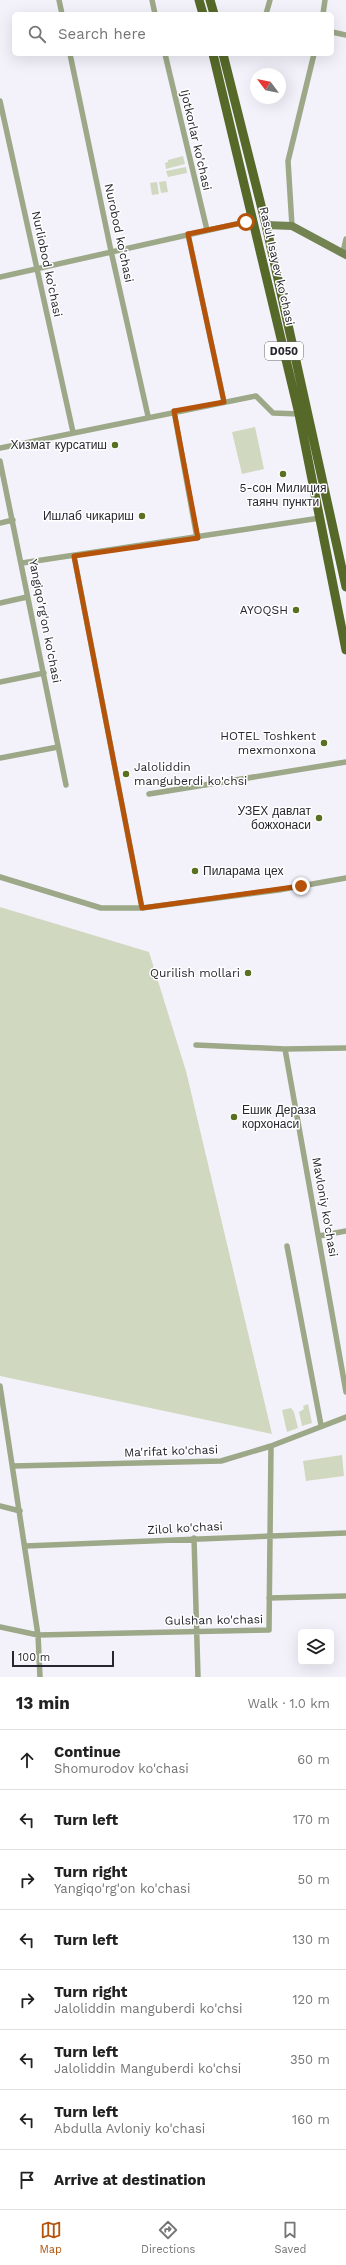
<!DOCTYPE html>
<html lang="en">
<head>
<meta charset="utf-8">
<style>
  body { margin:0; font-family:"Work Sans",sans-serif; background:#f2f2f2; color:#222 }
  .controls { position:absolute; right:12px; bottom:12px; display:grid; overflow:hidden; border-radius:6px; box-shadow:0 4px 16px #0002 }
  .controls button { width:36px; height:36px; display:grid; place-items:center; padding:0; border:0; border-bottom:1px solid #e0e0e0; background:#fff; color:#222; font:20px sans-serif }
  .compass { position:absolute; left:250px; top:68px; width:36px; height:36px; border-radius:50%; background:#fff; box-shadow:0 4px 16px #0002; rotate:302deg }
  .scale { position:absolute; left:12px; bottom:10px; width:102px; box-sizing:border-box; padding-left:4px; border:2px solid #27272f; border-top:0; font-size:11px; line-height:14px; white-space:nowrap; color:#27272f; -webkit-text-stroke:3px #fff; paint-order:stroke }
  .stop { position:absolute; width:12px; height:12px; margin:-9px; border:3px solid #b45309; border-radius:50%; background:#fff }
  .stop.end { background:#b45309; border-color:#fff; box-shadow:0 1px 4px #0008 }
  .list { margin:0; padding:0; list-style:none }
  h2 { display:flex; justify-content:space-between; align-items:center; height:52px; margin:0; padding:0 16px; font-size:17px }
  h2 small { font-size:13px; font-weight:400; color:#767676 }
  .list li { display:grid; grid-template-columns:26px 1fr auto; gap:12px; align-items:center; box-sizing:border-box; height:60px; padding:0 16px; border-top:1px solid #e0e0e0 }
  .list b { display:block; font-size:15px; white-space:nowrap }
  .list p { margin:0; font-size:13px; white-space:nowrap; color:#767676 }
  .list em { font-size:13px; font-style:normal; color:#767676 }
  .icon { flex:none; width:22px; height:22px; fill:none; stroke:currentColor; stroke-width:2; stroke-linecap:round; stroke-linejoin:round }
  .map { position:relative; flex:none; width:346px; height:1677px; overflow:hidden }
  .search { position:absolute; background:#fff; box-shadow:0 4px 16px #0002; left:12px; right:12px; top:12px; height:44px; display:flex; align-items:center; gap:10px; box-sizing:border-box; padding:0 14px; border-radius:6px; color:#767676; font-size:15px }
  .sheet { height:532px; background:#fff }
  nav { display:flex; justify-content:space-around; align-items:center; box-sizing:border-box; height:56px; border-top:1px solid #e0e0e0; background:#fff; font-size:11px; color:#767676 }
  nav a { display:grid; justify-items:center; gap:2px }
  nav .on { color:#b45309 }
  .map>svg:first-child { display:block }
</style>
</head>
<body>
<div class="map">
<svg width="346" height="1677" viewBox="0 0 346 1677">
  <rect width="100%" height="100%" fill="#f3f2fb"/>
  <path fill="#d0d9bf" d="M 183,156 L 185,164 L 166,169 L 165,163 L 168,162 L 168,160 Z
    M 186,167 L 187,173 L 168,177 L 166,171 Z
    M 166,181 L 168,192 L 161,193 L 159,182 Z
    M 157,182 L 159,194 L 152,195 L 150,183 Z
    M 255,427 L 264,469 L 242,474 L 232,432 Z
    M 0,907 L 149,952 L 186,1071 L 272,1434 L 0,1376 Z
    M 308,1404 L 312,1423 L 302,1426 L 299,1412 L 304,1409 L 303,1406 Z
    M 291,1408 L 294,1412 L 298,1428 L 287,1432 L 282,1410 Z
    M 342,1455 L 344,1476 L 306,1481 L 303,1461 Z"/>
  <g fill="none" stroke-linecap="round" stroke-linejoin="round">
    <path stroke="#9ca887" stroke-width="5.5" d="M 59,0 L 62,14
      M 152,0 L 155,14
      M 266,14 L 270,0
      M 323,14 L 325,0
      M 332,32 L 346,35
      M 70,54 L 111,251 L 148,416
      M 165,54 L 207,230
      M 0,101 L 73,432
      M 292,226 L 288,161 L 314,54
      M 188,234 L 224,402
      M 343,252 L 346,239
      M 0,277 L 254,220
      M 174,411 L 197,538
      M 0,448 L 256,396 L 273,413 L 299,414
      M 0,461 C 23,569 45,677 66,785
      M 0,523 L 13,520
      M 74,556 L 142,908
      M 22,563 L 320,518
      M 0,603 L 27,597
      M 0,682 L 44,673
      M 0,758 L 58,747
      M 149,794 L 346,762
      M 0,877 L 101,908 L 142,908 L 279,890 L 346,878
      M 196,1045 L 285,1049 L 346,1048
      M 285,1049 L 346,1392
      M 319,1236 L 346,1231
      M 287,1246 L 321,1425
      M 0,1386 L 38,1635 L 40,1677
      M 13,1466 L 221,1461 L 271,1446 L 346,1417
      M 0,1506 L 20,1511
      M 194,1538 L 198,1677
      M 25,1546 L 346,1533
      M 269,1598 L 346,1596
      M 0,1627 L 38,1635 L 269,1630 L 271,1446"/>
    <path stroke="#738352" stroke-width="8" d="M 266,225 L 292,226 L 346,255"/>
    <path stroke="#566929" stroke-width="9" d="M 199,0 L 203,14
      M 210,0 L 214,14
      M 213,54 L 299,414 L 346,650
      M 223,54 L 266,225 L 346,587"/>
  </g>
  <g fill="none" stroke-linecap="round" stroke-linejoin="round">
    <path stroke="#b45309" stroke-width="5" d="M 246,222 L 188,234 L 224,402 L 174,411 L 198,538 L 74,556 L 142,908 L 301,886"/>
  </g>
  <g fill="#5a7021" stroke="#fff" stroke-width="1.5">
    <circle cx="115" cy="445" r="4"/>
    <circle cx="283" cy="474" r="4"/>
    <circle cx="142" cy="516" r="4"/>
    <circle cx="296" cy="610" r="4"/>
    <circle cx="324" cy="743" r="4"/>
    <circle cx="126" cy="774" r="4"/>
    <circle cx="319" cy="818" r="4"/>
    <circle cx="195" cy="871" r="4"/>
    <circle cx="248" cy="973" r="4"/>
    <circle cx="234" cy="1117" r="4"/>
  </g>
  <g text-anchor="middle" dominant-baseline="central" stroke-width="3" stroke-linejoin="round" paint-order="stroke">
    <rect fill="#fff" stroke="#68686d" stroke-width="1" x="265" y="342" width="38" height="18" rx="3"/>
    <g font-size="11" font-weight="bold" fill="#27272f">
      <text x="284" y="351">D050</text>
    </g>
    <g font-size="12" fill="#27272f" stroke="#fff">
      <text transform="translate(196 140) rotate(77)">Ijotkorlar ko'chasi</text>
      <text transform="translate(119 233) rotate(78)">Nurobod ko'chasi</text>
      <text transform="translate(47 264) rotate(78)">Nurliobod ko'chasi</text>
      <text transform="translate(277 266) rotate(77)">Rasul Isayev ko'chasi</text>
      <text transform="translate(45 621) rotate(79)">Yangiqo'rg'on ko'chasi</text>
      <text transform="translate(325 1207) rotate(80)">Mavloniy ko'chasi</text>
      <text transform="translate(171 1451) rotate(-2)">Ma'rifat ko'chasi</text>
      <text transform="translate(185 1528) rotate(-3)">Zilol ko'chasi</text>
      <text transform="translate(214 1620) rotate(-1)">Gulshan ko'chasi</text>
    </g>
    <g font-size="12" fill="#27272f" stroke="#fff" text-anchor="end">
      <text x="107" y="445">Хизмат курсатиш</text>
      <text x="283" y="488" text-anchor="middle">5-сон Милиция<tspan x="283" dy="14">таянч пункти</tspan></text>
      <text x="134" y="516">Ишлаб чикариш</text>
      <text x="288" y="610">AYOQSH</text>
      <text x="316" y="736">HOTEL Toshkent<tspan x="316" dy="14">mexmonxona</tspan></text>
      <text x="134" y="767" text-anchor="start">Jaloliddin<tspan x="134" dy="14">manguberdi ko'chsi</tspan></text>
      <text x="311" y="811">УЗЕХ давлат<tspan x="311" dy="14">божхонаси</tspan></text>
      <text x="203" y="871" text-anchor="start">Пиларама цех</text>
      <text x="240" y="973">Qurilish mollari</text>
      <text x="242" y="1110" text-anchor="start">Ешик Дераза<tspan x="242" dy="14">корхонаси</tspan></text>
    </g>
  </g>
</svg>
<div class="controls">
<button><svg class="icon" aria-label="layers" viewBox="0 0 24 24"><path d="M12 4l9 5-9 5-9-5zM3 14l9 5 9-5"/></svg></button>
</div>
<svg class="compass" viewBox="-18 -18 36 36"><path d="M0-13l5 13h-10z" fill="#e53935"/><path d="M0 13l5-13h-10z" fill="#767676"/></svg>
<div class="scale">100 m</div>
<div class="stop" style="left:246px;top:222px"></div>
<div class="stop end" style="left:301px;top:886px"></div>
<div class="search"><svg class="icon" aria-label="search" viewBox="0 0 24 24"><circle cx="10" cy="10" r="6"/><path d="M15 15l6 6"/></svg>Search here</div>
</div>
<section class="sheet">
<h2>13 min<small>Walk · 1.0 km</small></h2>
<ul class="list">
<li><svg class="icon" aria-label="ahead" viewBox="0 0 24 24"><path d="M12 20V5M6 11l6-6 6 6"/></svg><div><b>Continue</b><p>Shomurodov ko'chasi</p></div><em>60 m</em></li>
<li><svg class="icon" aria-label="left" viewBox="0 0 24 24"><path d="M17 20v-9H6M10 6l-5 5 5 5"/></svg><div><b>Turn left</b></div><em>170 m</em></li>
<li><svg class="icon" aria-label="right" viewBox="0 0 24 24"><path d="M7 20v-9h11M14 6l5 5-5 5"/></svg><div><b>Turn right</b><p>Yangiqo'rg'on ko'chasi</p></div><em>50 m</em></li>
<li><svg class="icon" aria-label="left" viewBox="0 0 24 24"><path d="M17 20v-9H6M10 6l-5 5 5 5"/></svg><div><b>Turn left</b></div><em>130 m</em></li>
<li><svg class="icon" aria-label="right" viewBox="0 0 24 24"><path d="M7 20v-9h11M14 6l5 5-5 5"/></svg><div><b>Turn right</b><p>Jaloliddin manguberdi ko'chsi</p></div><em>120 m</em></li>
<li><svg class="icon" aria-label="left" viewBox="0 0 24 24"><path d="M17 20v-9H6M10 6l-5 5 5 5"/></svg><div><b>Turn left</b><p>Jaloliddin Manguberdi ko'chsi</p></div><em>350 m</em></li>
<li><svg class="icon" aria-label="left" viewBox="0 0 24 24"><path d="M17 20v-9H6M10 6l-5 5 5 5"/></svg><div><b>Turn left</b><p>Abdulla Avloniy ko'chasi</p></div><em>160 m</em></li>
<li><svg class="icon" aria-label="arrive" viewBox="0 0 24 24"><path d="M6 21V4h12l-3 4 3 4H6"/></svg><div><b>Arrive at destination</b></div></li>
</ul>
</section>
<nav>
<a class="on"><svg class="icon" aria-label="map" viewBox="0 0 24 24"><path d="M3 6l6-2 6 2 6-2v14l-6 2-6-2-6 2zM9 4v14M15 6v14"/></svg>Map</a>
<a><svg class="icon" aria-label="directions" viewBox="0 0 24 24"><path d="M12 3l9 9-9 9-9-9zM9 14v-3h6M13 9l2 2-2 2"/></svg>Directions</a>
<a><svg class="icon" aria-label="saved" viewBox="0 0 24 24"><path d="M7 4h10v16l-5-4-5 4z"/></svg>Saved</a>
</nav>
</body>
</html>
